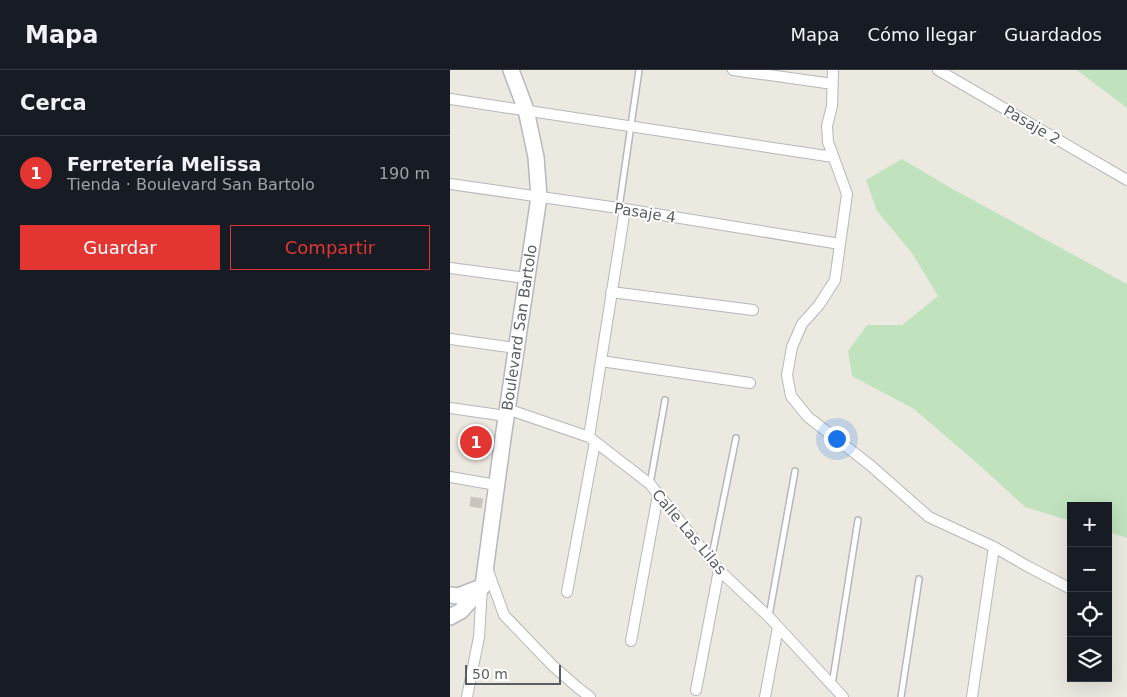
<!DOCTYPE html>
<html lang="es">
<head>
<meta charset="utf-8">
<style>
  body { margin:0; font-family:"DejaVu Sans",sans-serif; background:#242831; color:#f1f3f6 }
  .controls { position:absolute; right:15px; bottom:15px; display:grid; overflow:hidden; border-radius:0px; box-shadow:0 5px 20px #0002 }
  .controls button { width:45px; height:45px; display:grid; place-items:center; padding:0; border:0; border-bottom:1px solid #363941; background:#171b24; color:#f1f3f6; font:25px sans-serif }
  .scale { position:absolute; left:15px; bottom:12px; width:96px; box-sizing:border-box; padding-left:5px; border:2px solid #5a5e61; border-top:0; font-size:14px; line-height:18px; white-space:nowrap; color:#5a5e61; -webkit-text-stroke:4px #fff; paint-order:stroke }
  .you { position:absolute; left:386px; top:368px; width:18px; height:18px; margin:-12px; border:4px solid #fff; border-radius:50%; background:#1a73e8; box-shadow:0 0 0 8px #1a73e833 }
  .badge { display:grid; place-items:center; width:32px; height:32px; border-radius:50%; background:#e33531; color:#fff; font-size:16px; font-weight:700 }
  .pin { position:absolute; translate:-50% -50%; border:2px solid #fff; box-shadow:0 1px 5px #0006 }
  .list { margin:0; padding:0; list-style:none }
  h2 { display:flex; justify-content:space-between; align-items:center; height:65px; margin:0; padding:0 20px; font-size:21px }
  h2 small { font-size:16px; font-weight:400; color:#9ea1a6 }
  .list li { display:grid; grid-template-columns:32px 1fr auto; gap:15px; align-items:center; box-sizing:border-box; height:75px; padding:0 20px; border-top:1px solid #363941 }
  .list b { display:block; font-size:19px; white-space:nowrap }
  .list p { margin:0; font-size:16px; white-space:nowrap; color:#9ea1a6 }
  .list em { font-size:16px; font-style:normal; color:#9ea1a6 }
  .actions { display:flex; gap:10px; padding:15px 20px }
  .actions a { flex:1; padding:11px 0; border:1px solid #e33531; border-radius:0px; text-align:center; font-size:18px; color:#e33531 }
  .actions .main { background:#e33531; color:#fff }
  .icon { flex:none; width:28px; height:28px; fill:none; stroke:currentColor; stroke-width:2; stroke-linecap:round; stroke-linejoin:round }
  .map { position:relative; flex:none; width:677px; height:627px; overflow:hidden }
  header { display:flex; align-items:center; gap:30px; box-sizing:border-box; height:70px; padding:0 25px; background:#171b24; border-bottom:1px solid #363941 }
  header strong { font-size:24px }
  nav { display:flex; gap:28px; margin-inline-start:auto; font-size:18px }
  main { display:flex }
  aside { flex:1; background:#171b24 }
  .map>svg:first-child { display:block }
</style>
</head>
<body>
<header>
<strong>Mapa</strong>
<nav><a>Mapa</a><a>Cómo llegar</a><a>Guardados</a></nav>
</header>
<main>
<aside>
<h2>Cerca<small></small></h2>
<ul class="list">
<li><span class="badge">1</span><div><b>Ferretería Melissa</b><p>Tienda · Boulevard San Bartolo</p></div><em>190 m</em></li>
</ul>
<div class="actions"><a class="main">Guardar</a><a>Compartir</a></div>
</aside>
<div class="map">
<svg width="677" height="627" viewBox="0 0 677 627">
  <rect width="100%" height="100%" fill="#ece9e1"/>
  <path fill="#c0e3be" d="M 627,0 L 677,0 L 677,38 Z
    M 452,89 L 499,117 L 677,214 L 677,468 L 658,462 L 658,436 L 621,436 L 621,451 L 575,437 L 527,393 L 464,339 L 402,306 L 398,281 L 417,255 L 452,255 L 488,226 L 462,183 L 427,141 L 416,110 Z"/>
  <path fill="#c8c4be" stroke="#d0cac0" d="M 17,366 L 36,369 L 35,378 L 16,375 Z
    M 21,427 L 33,429 L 31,438 L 20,436 Z"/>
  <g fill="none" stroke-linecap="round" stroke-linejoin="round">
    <defs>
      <path id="service" d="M 169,138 L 189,0
        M 200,414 L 215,330
        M 261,490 L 286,368
        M 319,546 L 345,401
        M 382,615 L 408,450
        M 451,627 L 469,509"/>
      <path id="minor" d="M 283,0 L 383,14
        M 383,0 L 382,36 L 377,56 L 378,72 L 397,124 L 385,210 L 369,235 L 352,254 L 342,277 L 337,305 L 341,326 L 358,347 L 420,395 L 479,447 L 544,477 L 577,496 L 621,519
        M 488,0 L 677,110
        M 0,29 L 383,87
        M 0,114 L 175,139 L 390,174
        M 0,198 L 76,208
        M 161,222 L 303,240
        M 0,269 L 66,278
        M 151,291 L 300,313
        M 0,338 L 56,346
        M 57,339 L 139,367 L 200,414 L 269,500 L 319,547 L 393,627
        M 139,367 L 175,139
        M 0,407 L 46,415
        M 37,498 L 54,545 L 103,596 L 127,617 L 140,627
        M 117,522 L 145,372
        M 181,571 L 208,425
        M 246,620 L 269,500
        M 17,627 L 29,567 L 32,517
        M 315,627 L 328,557
        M 522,627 L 544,477"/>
      <g id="secondary">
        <path id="s1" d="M 33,516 L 53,368 L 89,127 L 86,87 L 76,40 L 61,0"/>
        <path d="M 0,525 L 8,526 L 29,518"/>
        <path d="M 0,547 L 11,541 L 33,516"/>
      </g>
    </defs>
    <use href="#service" stroke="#b4b7bb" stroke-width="8"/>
    <use href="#minor" stroke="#b4b7bb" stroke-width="12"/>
    <use href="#secondary" stroke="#b5b8bd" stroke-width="18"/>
    <use href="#service" stroke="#fff" stroke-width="5"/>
    <use href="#minor" stroke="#fff" stroke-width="10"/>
    <use href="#secondary" stroke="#fff" stroke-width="15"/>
  </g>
  <g text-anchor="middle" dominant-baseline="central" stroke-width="4" stroke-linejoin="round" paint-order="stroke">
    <g font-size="15" fill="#5a5e61" stroke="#fff">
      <text transform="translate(582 55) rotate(30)">Pasaje 2</text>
      <text transform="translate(195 143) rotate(9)">Pasaje 4</text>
      <text stroke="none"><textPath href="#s1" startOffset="261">Boulevard San Bartolo</textPath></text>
      <text transform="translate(239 462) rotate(50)">Calle Las Lilas</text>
    </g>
  </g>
</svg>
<div class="controls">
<button>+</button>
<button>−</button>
<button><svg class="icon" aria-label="locate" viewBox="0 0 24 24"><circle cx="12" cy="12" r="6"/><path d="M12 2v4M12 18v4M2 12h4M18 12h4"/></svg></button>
<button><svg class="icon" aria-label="layers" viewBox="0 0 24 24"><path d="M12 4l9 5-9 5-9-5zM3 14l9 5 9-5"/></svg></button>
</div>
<div class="scale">50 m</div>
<div class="you"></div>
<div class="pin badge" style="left:26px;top:372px">1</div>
</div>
</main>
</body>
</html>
